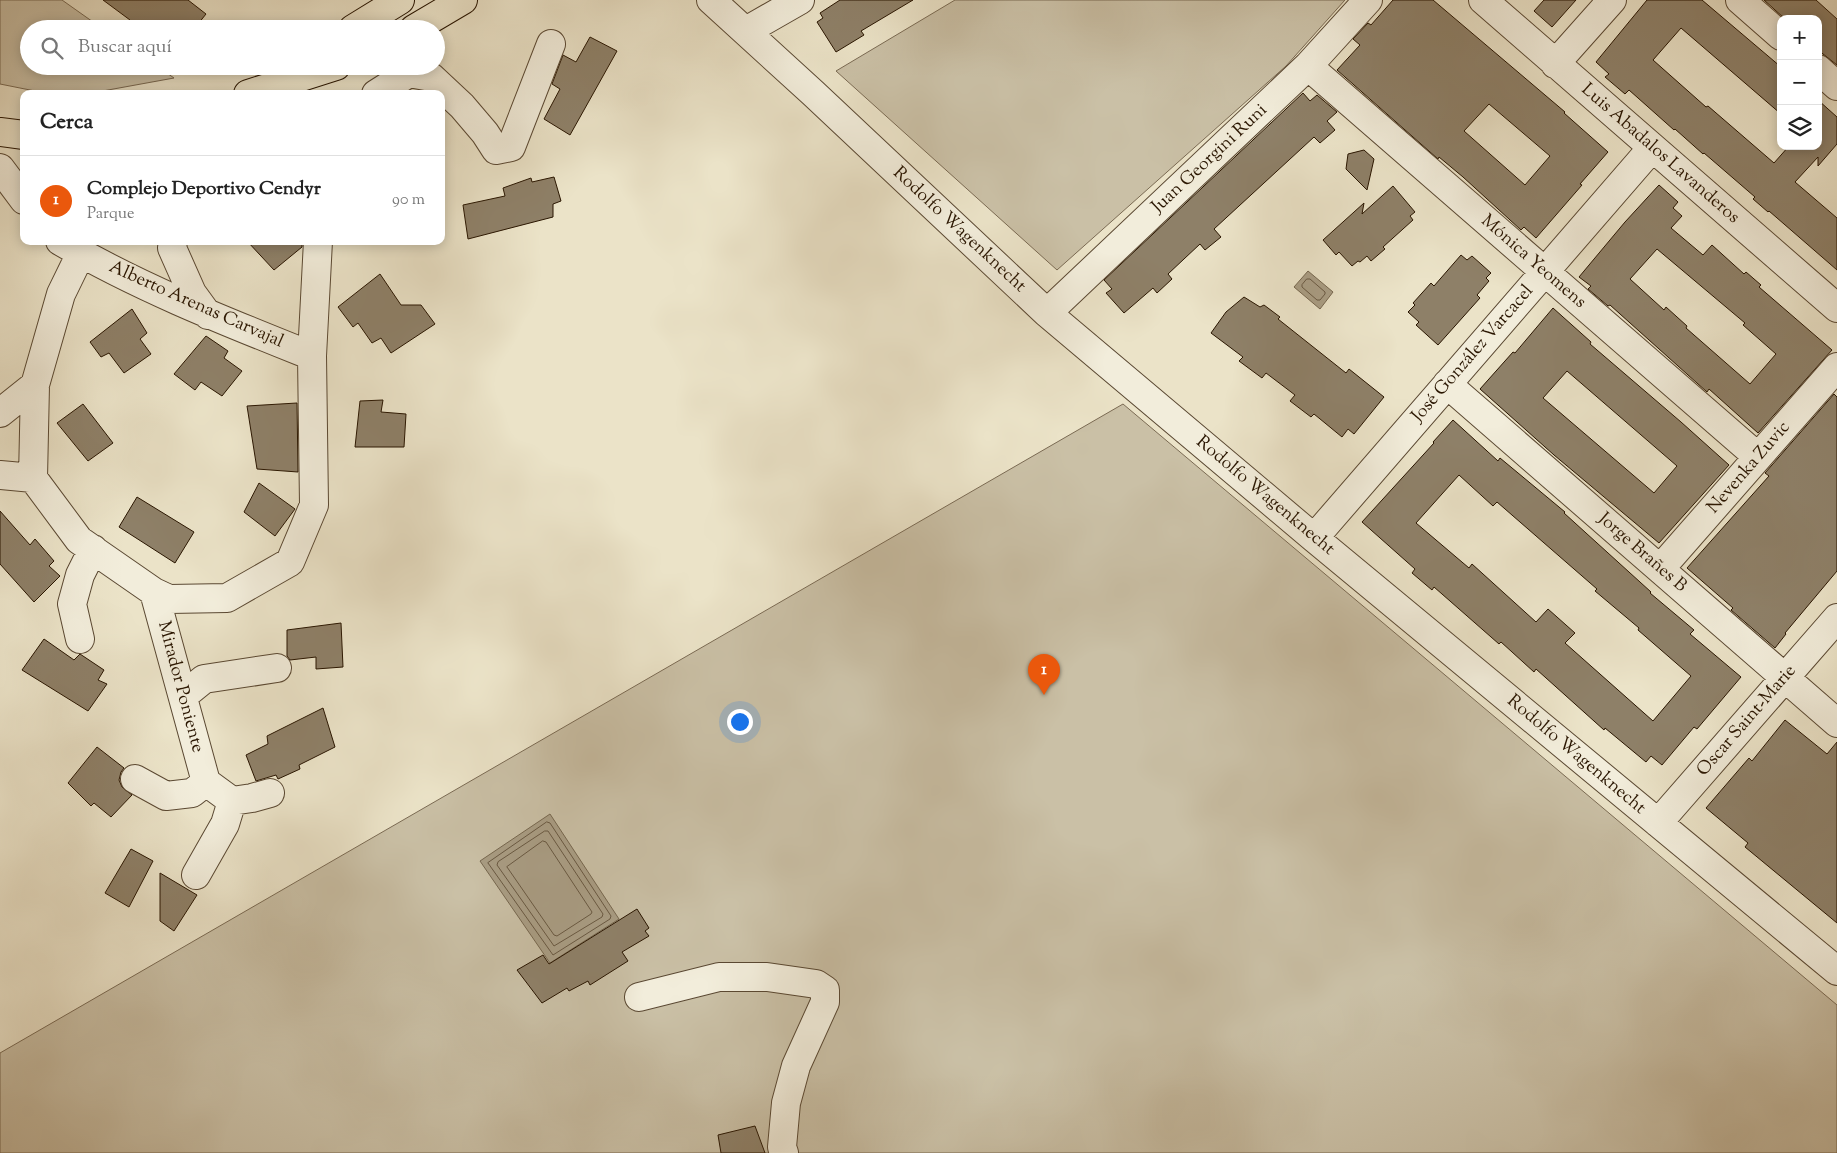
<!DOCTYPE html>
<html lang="es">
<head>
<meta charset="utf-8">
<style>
  body { margin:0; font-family:"Sorts Mill Goudy",serif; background:#f2f2f2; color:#222 }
  .controls { position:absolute; right:15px; top:15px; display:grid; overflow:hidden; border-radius:10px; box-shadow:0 2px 12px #0003 }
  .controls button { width:45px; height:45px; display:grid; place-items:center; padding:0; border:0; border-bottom:1px solid #e0e0e0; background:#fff; color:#222; font:25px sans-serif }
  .you { position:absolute; left:739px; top:721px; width:18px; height:18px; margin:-12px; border:4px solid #fff; border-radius:50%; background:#1a73e8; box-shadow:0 0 0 8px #1a73e833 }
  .badge { display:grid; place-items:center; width:32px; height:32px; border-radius:50%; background:#ea580c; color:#fff; font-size:16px; font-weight:700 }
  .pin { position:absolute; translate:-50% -41px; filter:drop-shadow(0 1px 2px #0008) }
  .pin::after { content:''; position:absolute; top:26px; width:18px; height:15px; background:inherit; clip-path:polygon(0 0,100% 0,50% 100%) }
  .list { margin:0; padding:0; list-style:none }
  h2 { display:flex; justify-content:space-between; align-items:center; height:65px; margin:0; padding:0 20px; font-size:21px }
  h2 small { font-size:16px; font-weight:400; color:#767676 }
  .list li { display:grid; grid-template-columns:32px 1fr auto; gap:15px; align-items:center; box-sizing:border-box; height:90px; padding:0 20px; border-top:1px solid #e0e0e0 }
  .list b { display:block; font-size:19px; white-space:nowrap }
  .list p { margin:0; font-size:16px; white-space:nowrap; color:#767676 }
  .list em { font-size:16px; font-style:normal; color:#767676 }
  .icon { flex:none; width:28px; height:28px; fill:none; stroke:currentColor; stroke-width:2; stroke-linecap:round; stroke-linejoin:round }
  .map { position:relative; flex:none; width:1837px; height:1153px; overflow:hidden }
  .search { position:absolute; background:#fff; box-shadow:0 2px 12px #0003; left:20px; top:20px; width:425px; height:55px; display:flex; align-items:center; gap:12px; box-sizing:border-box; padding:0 18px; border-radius:28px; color:#767676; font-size:19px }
  .panel { position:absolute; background:#fff; box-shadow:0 2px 12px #0003; left:20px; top:90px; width:425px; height:155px; border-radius:10px }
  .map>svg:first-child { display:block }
</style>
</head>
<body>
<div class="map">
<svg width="1837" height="1153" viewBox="0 0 1837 1153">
  <rect width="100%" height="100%" fill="#ebe3c8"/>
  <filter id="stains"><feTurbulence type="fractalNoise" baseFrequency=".004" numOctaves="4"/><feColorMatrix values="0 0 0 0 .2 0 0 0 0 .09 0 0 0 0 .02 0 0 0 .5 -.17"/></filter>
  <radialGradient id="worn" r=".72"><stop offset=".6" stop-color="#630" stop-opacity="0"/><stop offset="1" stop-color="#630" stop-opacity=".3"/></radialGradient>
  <path fill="#cac0a6" stroke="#7a6a53" d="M 0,0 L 62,0 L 103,29 L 29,29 L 29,66 L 157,66 L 174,78 L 86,94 L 50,94 L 0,84 Z
    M 955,0 L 1345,0 L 1286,66 L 1057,270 L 836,71 Z
    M 1123,404 L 1837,1005 L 1837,1153 L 0,1153 L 0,1053 Z"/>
  <path fill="#a99d84" stroke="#76674f" d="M 1308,271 L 1333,292 L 1320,309 L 1294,287 Z
    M 550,814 L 619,919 L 550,963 L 480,861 Z"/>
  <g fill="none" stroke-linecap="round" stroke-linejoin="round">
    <path stroke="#695942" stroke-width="1" d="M 1307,279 L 1310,279 L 1325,292 L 1325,294 L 1320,300 L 1317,300 L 1302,287 L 1302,285 Z
      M 547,822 L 550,823 L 611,916 L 610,919 L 553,955 L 488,863 Z
      M 545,831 L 548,831 L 603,914 L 602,917 L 554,946 L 497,865 L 498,862 Z
      M 543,841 L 546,842 L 592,912 L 591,914 L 557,936 L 554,935 L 507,867 Z"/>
  </g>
  <path fill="#8e8068" stroke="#291500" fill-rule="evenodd" d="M 103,0 L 188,0 L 206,14 L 194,29 L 123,29 L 130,20 Z
    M 840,0 L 913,0 L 861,31 L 864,35 L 836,52 L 817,22 L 823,18 L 820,13 Z
    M 1393,0 L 1433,0 L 1565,112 L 1564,113 L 1608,152 L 1580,184 L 1582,185 L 1536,238 L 1524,227 L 1521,230 L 1463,177 L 1439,157 L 1438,159 L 1337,70 L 1360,45 L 1353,39 L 1368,23 L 1371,25 ZM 1489,104 L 1550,156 L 1525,185 L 1464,131 Z
    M 1544,0 L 1576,0 L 1552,27 L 1534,11 Z
    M 1647,0 L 1702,0 L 1781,67 L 1781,114 L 1681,28 L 1653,60 L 1706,107 L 1708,106 L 1774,163 L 1789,146 L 1818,146 L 1818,100 L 1837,117 L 1837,144 L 1818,166 L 1818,157 L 1795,182 L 1837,218 L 1837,270 L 1769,211 L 1768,212 L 1753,199 L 1755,197 L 1704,153 L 1703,154 L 1675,129 L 1674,130 L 1629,90 L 1625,94 L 1605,77 L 1609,74 L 1596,62 Z
    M 1764,0 L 1816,0 L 1837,19 L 1837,65 L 1818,50 L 1818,19 L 1785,19 Z
    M 590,37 L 617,51 L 570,135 L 544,119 L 560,89 L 552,84 L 563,55 L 576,62 Z
    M 1303,93 L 1310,101 L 1317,95 L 1337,112 L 1327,121 L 1335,130 L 1320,143 L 1314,137 L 1214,229 L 1221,237 L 1205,250 L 1200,244 L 1168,274 L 1172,279 L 1157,293 L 1153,288 L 1124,313 L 1106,293 L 1112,289 L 1104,280 Z
    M 1364,150 L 1374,159 L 1367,190 L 1346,169 L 1348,154 Z
    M 554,177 L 561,201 L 553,204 L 553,217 L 468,239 L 463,205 L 505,196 L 503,188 L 531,178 L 532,182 Z
    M 1659,185 L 1678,202 L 1673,208 L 1682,216 L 1671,228 L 1703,255 L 1712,245 L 1744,274 L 1746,272 L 1761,285 L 1759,287 L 1832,350 L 1758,433 L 1709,389 L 1707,392 L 1610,305 L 1608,306 L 1588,289 L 1591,286 L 1579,277 L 1625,222 ZM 1657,249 L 1745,323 L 1743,325 L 1776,354 L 1750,384 L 1686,328 L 1687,326 L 1666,307 L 1664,310 L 1630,279 Z
    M 1393,186 L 1415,212 L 1410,216 L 1413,220 L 1383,247 L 1385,249 L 1371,261 L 1367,256 L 1360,262 L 1358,261 L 1352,266 L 1339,252 L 1336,255 L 1323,240 L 1364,203 L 1362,214 Z
    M 247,241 L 302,241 L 302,247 L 274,270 Z
    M 1461,255 L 1467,260 L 1472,256 L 1491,273 L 1486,278 L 1489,281 L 1477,295 L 1480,298 L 1438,345 L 1416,325 L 1419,322 L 1408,312 L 1415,305 L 1413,303 L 1431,283 L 1434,286 Z
    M 380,274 L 401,305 L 421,305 L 435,324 L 391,353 L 381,338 L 372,343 L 358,323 L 353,327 L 338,307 Z
    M 1244,297 L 1260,307 L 1264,305 L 1280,317 L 1278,319 L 1346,373 L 1349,369 L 1384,397 L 1354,434 L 1348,429 L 1342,437 L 1314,414 L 1311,417 L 1290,401 L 1295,395 L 1266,373 L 1262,378 L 1239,361 L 1243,357 L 1211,333 L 1226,312 Z
    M 1553,308 L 1591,342 L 1590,344 L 1681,422 L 1729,465 L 1659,543 L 1554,455 L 1480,389 L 1513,352 L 1515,353 ZM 1567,371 L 1677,466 L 1654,493 L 1543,398 Z
    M 132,309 L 147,333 L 140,339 L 151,354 L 124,373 L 109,353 L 101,357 L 90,342 Z
    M 206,336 L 228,351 L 224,358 L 242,371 L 222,396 L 201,382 L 195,390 L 174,374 Z
    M 1834,394 L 1837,397 L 1837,571 L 1785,633 L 1786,634 L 1775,648 L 1731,610 L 1733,608 L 1687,568 L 1769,476 L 1765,473 Z
    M 383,400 L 381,412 L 406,414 L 404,447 L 355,447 L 360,401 Z
    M 297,403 L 298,472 L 257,469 L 247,406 Z
    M 83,404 L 113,443 L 88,461 L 57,423 Z
    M 1453,420 L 1498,461 L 1500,458 L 1565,512 L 1564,513 L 1651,592 L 1650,593 L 1694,630 L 1690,634 L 1741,677 L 1697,729 L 1694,727 L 1662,765 L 1651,756 L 1646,762 L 1605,728 L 1604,730 L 1536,669 L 1534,672 L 1501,642 L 1499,644 L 1434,587 L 1432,590 L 1412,573 L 1415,569 L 1362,522 L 1434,443 L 1433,442 ZM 1459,475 L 1493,506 L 1497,502 L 1551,549 L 1597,589 L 1595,591 L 1639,628 L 1638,630 L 1691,676 L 1653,721 L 1565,643 L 1575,633 L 1548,609 L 1536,622 L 1472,564 L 1469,568 L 1416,523 Z
    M 259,483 L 295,509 L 275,536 L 244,512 Z
    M 137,497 L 194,532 L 175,563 L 119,527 Z
    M 0,511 L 30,545 L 35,539 L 54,561 L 49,566 L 60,576 L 34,602 L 0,564 Z
    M 341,623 L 343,667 L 316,669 L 316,657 L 290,660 L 287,656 L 287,630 Z
    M 44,639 L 74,660 L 80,654 L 104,670 L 98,680 L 107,684 L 88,711 L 22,670 Z
    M 323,708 L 335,747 L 299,765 L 300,769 L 278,779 L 276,775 L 256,781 L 246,755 L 268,744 L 267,736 Z
    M 1785,720 L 1827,754 L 1837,742 L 1837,923 L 1745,847 L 1748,843 L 1706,808 L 1749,758 L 1752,761 Z
    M 97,747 L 124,768 L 121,772 L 119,780 L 122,787 L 132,795 L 111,817 L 94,803 L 91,806 L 68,783 Z
    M 131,849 L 153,861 L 129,907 L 105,893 Z
    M 160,873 L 197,895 L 174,931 L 160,921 Z
    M 637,909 L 649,928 L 645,931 L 649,936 L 622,952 L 628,961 L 590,985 L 588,981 L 569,991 L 567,988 L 542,1003 L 517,970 L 543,955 L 549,964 Z
    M 755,1126 L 765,1153 L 721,1153 L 718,1135 Z"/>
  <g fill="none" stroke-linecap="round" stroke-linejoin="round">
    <defs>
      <path id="minor" d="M 711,0 L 813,93 L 1047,313 L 1314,538 L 1837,971
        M 1483,0 L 1837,308
        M 1740,0 L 1781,36
        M 746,31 L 800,0
        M 1555,64 L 1612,0
        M 1308,66 L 1758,457
        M 1818,69 L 1837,86
        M 376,94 L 409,73 L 431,77 L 462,106 L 485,133 L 496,150 L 511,147 L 551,44
        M 0,168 L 24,200
        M 60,241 C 140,288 227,322 312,356
        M 173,241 L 172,248 L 192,293 L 208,315
        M 1047,313 L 1308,66 L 1368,0
        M 1447,384 L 1837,723
        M 0,413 L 35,385 L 61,294 L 81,253
        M 0,475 L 33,478 L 35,385
        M 33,478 L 79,540 L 154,592 L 169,599 L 227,598 L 290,562 L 314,505 L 312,356 L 318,241
        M 1314,538 L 1652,148
        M 1660,569 L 1837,367
        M 154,592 L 206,782
        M 80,639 L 72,604 L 80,575 L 93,549
        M 183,696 L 204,679 L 277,668
        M 135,779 L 166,796 L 192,793 L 206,782
        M 232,801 L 252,798 L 270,793
        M 1658,823 L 1837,618
        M 196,875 L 225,824 L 232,801 L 206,782
        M 639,997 L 719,977 L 767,977 L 816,984 L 825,990 L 825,1002 L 796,1066 L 786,1103 L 782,1147 L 784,1153"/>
      <path id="major" d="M 353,29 L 400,0
        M 414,29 L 463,0
        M 248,94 L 336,66
        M 0,132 L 24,135"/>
    </defs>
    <use href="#minor" stroke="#5a4832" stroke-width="30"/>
    <use href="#major" stroke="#291500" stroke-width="30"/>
    <use href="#minor" stroke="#f2eddb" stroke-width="28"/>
    <use href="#major" stroke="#ebe3c8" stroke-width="28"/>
  </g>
  <g text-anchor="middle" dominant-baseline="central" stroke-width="4" stroke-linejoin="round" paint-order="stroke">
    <g font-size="18" fill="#291500" stroke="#f2eddb">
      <text transform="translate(1660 154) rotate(41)">Luis Abadalos Lavanderos</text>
      <text transform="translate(1210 159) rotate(-43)">Juan Georgini Runi</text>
      <text transform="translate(959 230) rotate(43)">Rodolfo Wagenknecht</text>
      <text transform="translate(1533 262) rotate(41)">Mónica Yeomens</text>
      <text transform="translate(196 305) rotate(24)">Alberto Arenas Carvajal</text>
      <text transform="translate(1473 354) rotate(-49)">José González Varcacel</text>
      <text transform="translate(1749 468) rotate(-49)">Nevenka Zuvic</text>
      <text transform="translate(1265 496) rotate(40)">Rodolfo Wagenknecht</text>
      <text transform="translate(1642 553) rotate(41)">Jorge Brañes B</text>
      <text transform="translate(180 687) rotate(75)">Mirador Poniente</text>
      <text transform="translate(1747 721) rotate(-49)">Oscar Saint-Marie</text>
      <text transform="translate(1576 755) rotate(40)">Rodolfo Wagenknecht</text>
    </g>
  </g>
  <rect width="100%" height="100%" filter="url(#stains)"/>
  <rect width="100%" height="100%" fill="url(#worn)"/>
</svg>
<div class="controls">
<button>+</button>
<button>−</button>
<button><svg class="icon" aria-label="layers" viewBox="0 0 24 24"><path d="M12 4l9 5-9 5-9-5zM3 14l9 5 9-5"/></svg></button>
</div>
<div class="you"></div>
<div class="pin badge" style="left:1044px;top:695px">1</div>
<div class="search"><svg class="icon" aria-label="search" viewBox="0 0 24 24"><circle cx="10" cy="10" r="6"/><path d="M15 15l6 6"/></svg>Buscar aquí</div>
<section class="panel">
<h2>Cerca<small></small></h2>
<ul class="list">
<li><span class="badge">1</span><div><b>Complejo Deportivo Cendyr</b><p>Parque</p></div><em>90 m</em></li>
</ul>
</section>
</div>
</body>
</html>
